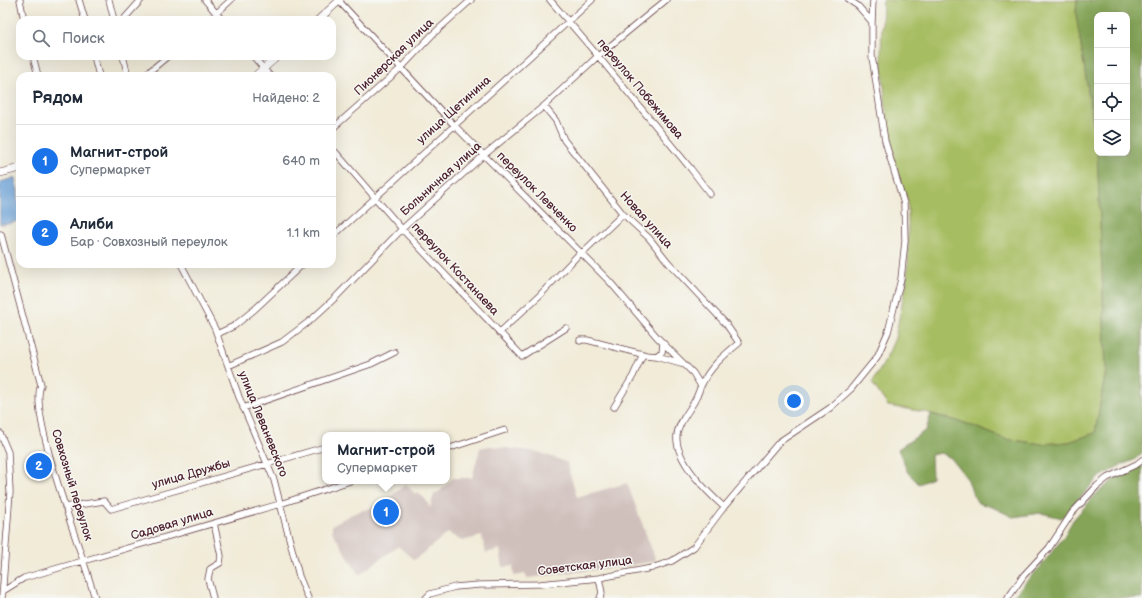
<!DOCTYPE html>
<html lang="ru">
<head>
<meta charset="utf-8">
<style>
  body { margin:0; font-family:"Balsamiq Sans",sans-serif; background:#f2f2f3; color:#1f2937 }
  .controls { position:absolute; right:12px; top:12px; display:grid; overflow:hidden; border-radius:8px; box-shadow:0 4px 16px #0002 }
  .controls button { width:36px; height:36px; display:grid; place-items:center; padding:0; border:0; border-bottom:1px solid #e0e1e3; background:#fff; color:#1f2937; font:20px sans-serif }
  .you { position:absolute; left:794px; top:401px; width:14px; height:14px; margin:-10px; border:3px solid #fff; border-radius:50%; background:#1a73e8; box-shadow:0 0 0 6px #1a73e833 }
  .badge { display:grid; place-items:center; width:26px; height:26px; border-radius:50%; background:#1a73e8; color:#fff; font-size:13px; font-weight:700 }
  .pin { position:absolute; translate:-50% -50%; border:2px solid #fff; box-shadow:0 1px 4px #0006 }
  .popup { position:absolute; left:322px; top:432px; width:128px; height:52px; box-sizing:border-box; display:grid; place-content:center; border-radius:8px; background:#fff; filter:drop-shadow(0 1px 3px #0005); font-size:13px; white-space:nowrap; color:#747a83 }
  .popup b { font-size:15px; color:#1f2937 }
  .popup::after { content:''; position:absolute; left:50%; top:100%; margin-left:-8px; border:8px solid transparent; border-top-color:#fff }
  .list { margin:0; padding:0; list-style:none }
  h2 { display:flex; justify-content:space-between; align-items:center; height:52px; margin:0; padding:0 16px; font-size:17px }
  h2 small { font-size:13px; font-weight:400; color:#747a83 }
  .list li { display:grid; grid-template-columns:26px 1fr auto; gap:12px; align-items:center; box-sizing:border-box; height:72px; padding:0 16px; border-top:1px solid #e0e1e3 }
  .list b { display:block; font-size:15px; white-space:nowrap }
  .list p { margin:0; font-size:13px; white-space:nowrap; color:#747a83 }
  .list em { font-size:13px; font-style:normal; color:#747a83 }
  .icon { flex:none; width:22px; height:22px; fill:none; stroke:currentColor; stroke-width:2; stroke-linecap:round; stroke-linejoin:round }
  .map { position:relative; flex:none; width:1142px; height:598px; overflow:hidden }
  .search { position:absolute; background:#fff; box-shadow:0 4px 16px #0002; left:16px; top:16px; width:320px; height:44px; display:flex; align-items:center; gap:10px; box-sizing:border-box; padding:0 14px; border-radius:12px; color:#747a83; font-size:15px }
  .panel { position:absolute; background:#fff; box-shadow:0 4px 16px #0002; left:16px; top:72px; width:320px; height:196px; border-radius:12px }
  .map>svg:first-child { display:block }
</style>
</head>
<body>
<div class="map">
<svg width="1142" height="598" viewBox="0 0 1142 598">
  <rect width="100%" height="100%" fill="#f6f6f2"/>
  <filter id="ink" filterUnits="userSpaceOnUse"><feTurbulence type="fractalNoise" baseFrequency=".025" numOctaves="2"/><feDisplacementMap in="SourceGraphic" scale="8" xChannelSelector="R" yChannelSelector="G"/><feConvolveMatrix kernelMatrix="1 2 1 2 8 2 1 2 1" color-interpolation-filters="sRGB"/></filter>
  <filter id="wash" filterUnits="userSpaceOnUse"><feTurbulence type="fractalNoise" baseFrequency=".012" numOctaves="4" result="noise"/><feDisplacementMap in="SourceGraphic" scale="16" xChannelSelector="R" yChannelSelector="G"/><feGaussianBlur stdDeviation="0.9" result="paint"/><feColorMatrix in="noise" values="0 0 0 0 0 0 0 0 0 0 0 0 0 0 0 0 0 1.4 0 .05"/><feComposite in="paint" operator="in"/></filter>
  <g filter="url(#wash)">
    <rect width="100%" height="100%" fill="#f1ebd8"/>
    <path fill="#d0c0bc" d="M 490,446 L 538,452 L 568,463 L 567,464 L 577,497 L 627,483 L 656,561 L 626,566 L 527,578 L 525,574 L 514,576 L 513,566 L 503,567 L 500,549 L 486,553 L 482,536 L 462,541 L 448,533 L 414,560 L 398,546 L 359,575 L 332,531 L 332,525 L 352,514 L 380,505 L 406,484 L 415,494 L 418,492 L 426,500 L 430,508 L 434,494 L 440,491 L 453,478 L 472,478 L 480,448 Z"/>
    <path fill="#a7bd62" stroke="#786e46" d="M 883,0 L 1077,0 L 1076,14 L 1097,148 L 1106,370 L 1095,433 L 1069,442 L 1042,444 L 1005,439 L 965,423 L 925,412 L 888,406 L 872,383 L 885,361 L 895,338 L 906,285 L 908,261 L 908,201 L 901,184 L 892,152 L 887,122 L 881,53 Z"/>
    <path fill="#85a458" stroke="#686242" fill-rule="evenodd" d="M 1077,0 L 1142,0 L 1142,453 L 1134,460 L 1121,465 L 1098,478 L 1062,518 L 1041,513 L 1013,517 L 992,507 L 978,503 L 973,495 L 968,480 L 951,458 L 941,453 L 931,455 L 932,478 L 919,484 L 908,473 L 898,449 L 926,430 L 931,414 L 965,423 L 1005,439 L 1042,444 L 1069,442 L 1095,433 L 1106,370 L 1097,148 L 1076,14 ZM 1097,15 L 1127,15 L 1127,153 L 1097,153 Z
      M 1142,465 L 1142,598 L 1014,598 L 1021,587 L 1040,567 L 1063,538 L 1073,520 L 1097,493 L 1116,478 Z"/>
    <path fill="#6ba2d9" stroke="#5a6082" d="M 15,178 C 16,182 17,187 18,191 C 18,197 15,199 20,204 C 20,208 21,215 20,218 C 17,224 5,224 0,224 L 0,182 Z"/>
  </g>
  <g filter="url(#ink)">
    <g fill="none" stroke-linecap="round" stroke-linejoin="round">
      <defs>
        <path id="minor" d="M 20,0 L 24,20
          M 79,0 L 85,20
          M 109,0 L 114,20
          M 205,0 L 222,20
          M 338,0 L 454,125 L 610,282 L 657,337 L 693,373 L 701,386
          M 550,0 L 598,56 L 691,169 L 710,194
          M 849,0 L 858,6 L 872,22
          M 123,20 L 141,0
          M 209,20 L 231,0
          M 33,56 L 38,76
          M 94,56 L 99,76
          M 123,56 L 128,76
          M 253,56 L 270,76
          M 144,76 L 168,56
          M 544,106 L 556,121 L 564,140 L 623,214 L 649,238 L 668,262 L 726,324 L 739,343 C 724,355 709,368 701,386 C 699,390 698,395 695,400 C 690,410 678,423 677,435 C 674,459 707,492 724,507
          M 332,129 L 401,68 L 432,35 L 471,0
          M 332,148 L 402,229 L 522,356 L 566,328
          M 0,234 L 1,234 L 41,385 C 29,410 73,529 83,560 C 87,572 91,585 95,598
          M 332,237 L 592,0
          M 181,264 L 215,329 L 239,397 L 274,480 L 299,576 L 308,598
          M 499,333 L 540,295 L 578,255 L 582,253 L 623,214
          M 217,334 L 234,326 L 255,309 L 303,264
          M 580,341 L 580,340 L 587,340 L 646,355 L 656,356 L 662,352 L 663,343
          M 657,356 L 681,363
          M 228,366 L 282,342 L 311,320 L 336,297 L 402,229 L 484,155 L 544,106 L 598,56 L 666,0
          M 614,407 L 633,376 L 643,354
          M 243,408 L 371,364 L 395,352
          M 0,433 L 8,452 L 10,492 L 2,598
          M 447,449 L 505,430
          M 65,507 L 104,501 L 111,509 L 325,447
          M 599,578 L 602,593 L 600,598
          M 3,591 L 24,578 L 280,504 L 350,481
          M 213,598 L 208,579 L 210,569 L 220,563 L 221,556 L 214,523
          M 426,598 L 430,594 L 455,587 L 479,585 L 540,584 L 599,578 L 652,568 L 672,561 L 694,547 L 724,507 L 779,442 L 830,408 L 851,389 L 877,357 L 888,332 L 901,279 L 905,241 L 904,204 L 885,141 L 872,57 L 872,22 L 873,0
          M 1008,598 L 1024,575 L 1049,548 L 1072,513 L 1097,486 L 1107,478 L 1137,464 L 1142,460"/>
        <path id="major" d="M 318,20 L 340,0
          M 255,76 L 278,56
          M 0,173 L 20,168"/>
      </defs>
      <use href="#minor" stroke="#633e45" stroke-width="7"/>
      <use href="#major" stroke="#633e45" stroke-width="8"/>
      <use href="#minor" stroke="#fff" stroke-width="5.5"/>
      <use href="#major" stroke="#fff" stroke-width="7"/>
    </g>
  </g>
  <g text-anchor="middle" dominant-baseline="central" stroke-width="3" stroke-linejoin="round" paint-order="stroke">
    <g font-size="12" fill="#4a1f2b" stroke="#f6f6f2">
      <text transform="translate(394 57) rotate(-44)">Пионерская улица</text>
      <text transform="translate(640 89) rotate(50)">переулок Побежимова</text>
      <text transform="translate(454 110) rotate(-42)">улица Щетинина</text>
      <text transform="translate(441 179) rotate(-42)">Больничная улица</text>
      <text transform="translate(537 192) rotate(45)">переулок Левченко</text>
      <text transform="translate(646 220) rotate(48)">Новая улица</text>
      <text transform="translate(455 269) rotate(47)">переулок Костанаева</text>
      <text transform="translate(263 424) rotate(68)">улица Леваневского</text>
      <text transform="translate(191 474) rotate(-16)">улица Дружбы</text>
      <text transform="translate(72 485) rotate(73)">Совхозный переулок</text>
      <text transform="translate(172 524) rotate(-17)">Садовая улица</text>
      <text transform="translate(585 566) rotate(-7)">Советская улица</text>
    </g>
  </g>
</svg>
<div class="controls">
<button>+</button>
<button>−</button>
<button><svg class="icon" aria-label="locate" viewBox="0 0 24 24"><circle cx="12" cy="12" r="6"/><path d="M12 2v4M12 18v4M2 12h4M18 12h4"/></svg></button>
<button><svg class="icon" aria-label="layers" viewBox="0 0 24 24"><path d="M12 4l9 5-9 5-9-5zM3 14l9 5 9-5"/></svg></button>
</div>
<div class="you"></div>
<div class="pin badge" style="left:386px;top:512px">1</div>
<div class="popup"><b>Магнит-строй</b>Супермаркет</div>
<div class="pin badge" style="left:39px;top:466px">2</div>
<div class="search"><svg class="icon" aria-label="search" viewBox="0 0 24 24"><circle cx="10" cy="10" r="6"/><path d="M15 15l6 6"/></svg>Поиск</div>
<section class="panel">
<h2>Рядом<small>Найдено: 2</small></h2>
<ul class="list">
<li><span class="badge">1</span><div><b>Магнит-строй</b><p>Супермаркет</p></div><em>640 m</em></li>
<li><span class="badge">2</span><div><b>Алиби</b><p>Бар · Совхозный переулок</p></div><em>1.1 km</em></li>
</ul>
</section>
</div>
</body>
</html>
